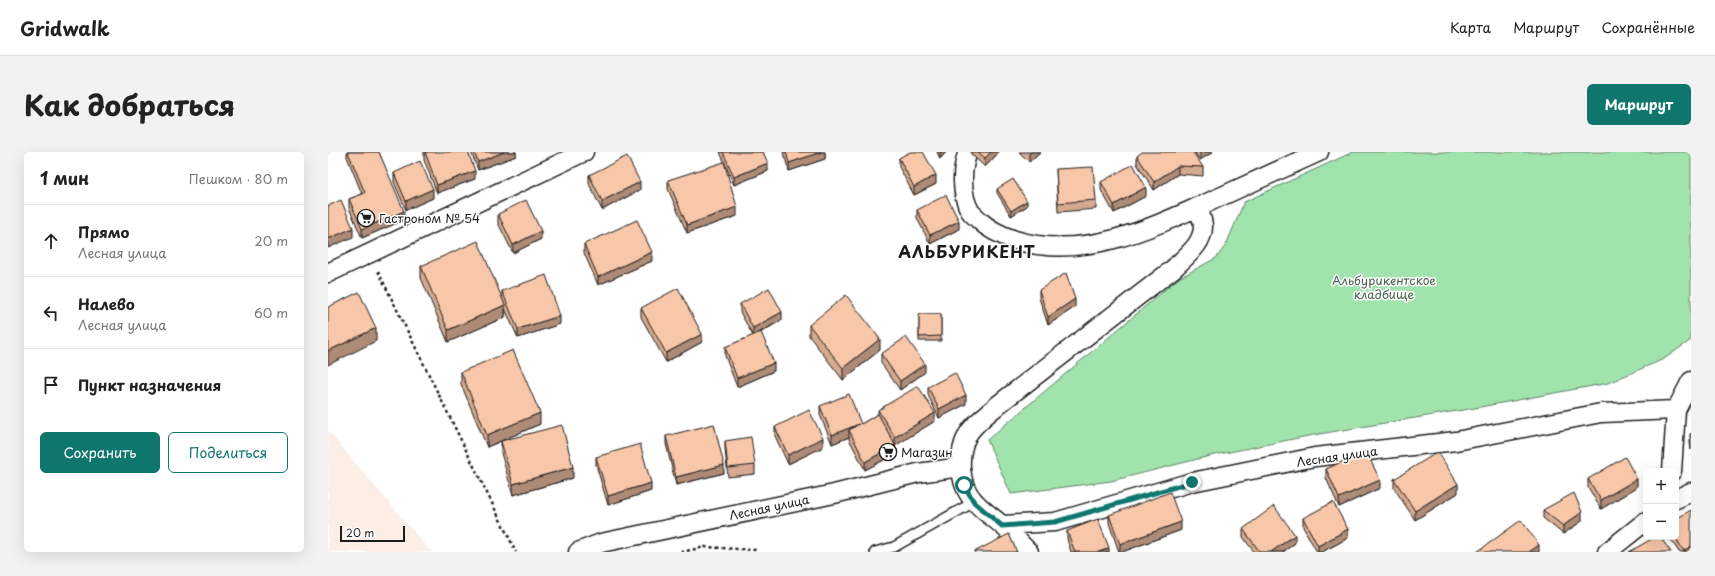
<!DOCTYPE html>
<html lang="ru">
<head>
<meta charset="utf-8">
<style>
  body { margin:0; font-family:"Playpen Sans",sans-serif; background:#f2f2f2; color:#222 }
  .controls { position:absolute; right:12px; bottom:12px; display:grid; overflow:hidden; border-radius:6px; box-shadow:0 4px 16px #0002 }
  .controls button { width:36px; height:36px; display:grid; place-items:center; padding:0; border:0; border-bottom:1px solid #e0e0e0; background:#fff; color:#222; font:20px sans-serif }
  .scale { position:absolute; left:12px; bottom:10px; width:65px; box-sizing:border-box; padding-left:4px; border:2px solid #1c1c1c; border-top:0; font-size:11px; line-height:14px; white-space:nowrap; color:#1c1c1c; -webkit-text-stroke:3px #fff; paint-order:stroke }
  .stop { position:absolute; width:12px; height:12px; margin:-9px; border:3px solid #0f766e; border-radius:50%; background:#fff }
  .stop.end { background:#0f766e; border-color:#fff; box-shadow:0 1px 4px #0008 }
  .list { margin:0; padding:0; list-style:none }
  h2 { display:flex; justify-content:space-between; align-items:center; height:52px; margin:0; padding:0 16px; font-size:17px }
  h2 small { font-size:13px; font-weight:400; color:#767676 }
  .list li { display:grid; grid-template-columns:26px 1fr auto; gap:12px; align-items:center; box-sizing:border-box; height:72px; padding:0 16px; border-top:1px solid #e0e0e0 }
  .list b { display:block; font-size:15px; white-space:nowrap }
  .list p { margin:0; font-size:13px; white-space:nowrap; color:#767676 }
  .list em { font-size:13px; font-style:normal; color:#767676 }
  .actions { display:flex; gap:8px; padding:12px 16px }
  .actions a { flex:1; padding:9px 0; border:1px solid #0f766e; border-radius:6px; text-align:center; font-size:14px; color:#0f766e }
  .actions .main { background:#0f766e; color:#fff }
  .icon { flex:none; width:22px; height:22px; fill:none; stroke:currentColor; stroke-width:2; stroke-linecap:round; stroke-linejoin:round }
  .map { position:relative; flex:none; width:1363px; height:400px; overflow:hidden; border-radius:6px }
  header { display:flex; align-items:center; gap:24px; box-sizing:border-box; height:56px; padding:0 20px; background:#fff; border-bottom:1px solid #e0e0e0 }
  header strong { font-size:19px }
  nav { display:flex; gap:22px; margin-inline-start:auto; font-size:14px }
  .intro { display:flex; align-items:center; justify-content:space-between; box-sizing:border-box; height:96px; padding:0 24px }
  h1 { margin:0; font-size:28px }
  .button { padding:10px 18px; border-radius:6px; background:#0f766e; color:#fff; font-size:14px; font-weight:700 }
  main { display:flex; gap:24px; padding:0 24px }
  aside { flex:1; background:#fff; border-radius:6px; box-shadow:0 4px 16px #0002 }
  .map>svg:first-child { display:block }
</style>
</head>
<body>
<header>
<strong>Gridwalk</strong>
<nav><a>Карта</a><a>Маршрут</a><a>Сохранённые</a></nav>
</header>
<div class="intro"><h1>Как добраться</h1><a class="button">Маршрут</a></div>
<main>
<aside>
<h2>1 мин<small>Пешком · 80 m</small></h2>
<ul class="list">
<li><svg class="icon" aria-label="ahead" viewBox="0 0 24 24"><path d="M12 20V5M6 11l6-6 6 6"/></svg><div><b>Прямо</b><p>Лесная улица</p></div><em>20 m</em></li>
<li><svg class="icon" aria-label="left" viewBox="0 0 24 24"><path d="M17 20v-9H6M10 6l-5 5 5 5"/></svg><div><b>Налево</b><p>Лесная улица</p></div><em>60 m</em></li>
<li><svg class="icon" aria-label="arrive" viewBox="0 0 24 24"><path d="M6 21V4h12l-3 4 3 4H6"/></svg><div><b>Пункт назначения</b></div></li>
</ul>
<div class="actions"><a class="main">Сохранить</a><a>Поделиться</a></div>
</aside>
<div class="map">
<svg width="1363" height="400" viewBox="0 0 1363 400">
  <rect width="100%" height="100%" fill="#fff"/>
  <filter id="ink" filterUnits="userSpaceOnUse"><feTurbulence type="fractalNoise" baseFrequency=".025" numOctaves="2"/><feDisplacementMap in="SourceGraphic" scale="8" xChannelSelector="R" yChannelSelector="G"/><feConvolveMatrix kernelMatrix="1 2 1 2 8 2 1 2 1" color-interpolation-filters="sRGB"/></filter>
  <g filter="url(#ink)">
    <path fill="#fdeee5" d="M 0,279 L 103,400 L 0,400 Z"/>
    <path fill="#a1e3ad" stroke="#5e8064" d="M 1025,0 L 1363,0 L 1363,188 L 1336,207 L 1280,231 L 1147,256 L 985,283 L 882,304 L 783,329 L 683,342 L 659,288 L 851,126 L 888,106 L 898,93 L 916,50 Z"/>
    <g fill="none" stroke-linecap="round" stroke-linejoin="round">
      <defs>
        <path id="lane" d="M 547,400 L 566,395 L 646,350"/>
        <path id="street" d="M 640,0 C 633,17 633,43 642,59 C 644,62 648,65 651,68 C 660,77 675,84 687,88 C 758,110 829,73 892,45 C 925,30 958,15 991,0
          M 0,121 L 256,0
          M 1344,319 L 1348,258 L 1363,229
          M 1348,347 L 1363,340
          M 675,373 L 727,370 L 864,330 L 987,305 L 1128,289 L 1273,261 L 1348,258
          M 250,400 L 273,391 L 506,342 L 590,321 L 633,315
          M 701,400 C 692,391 684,382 675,374 C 666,366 655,359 647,350 C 631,334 629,304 639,284 C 646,271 661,261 671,252 L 845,117 C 857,105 876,92 875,73 C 874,67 872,60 870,54
          M 1279,400 L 1318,369"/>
      </defs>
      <use href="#lane" stroke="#1c1c1c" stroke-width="12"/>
      <use href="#street" stroke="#1c1c1c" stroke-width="21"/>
      <path stroke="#1c1c1c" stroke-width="2.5" stroke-dasharray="3 3" stroke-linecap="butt" d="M 50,119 L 188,400
        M 353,400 L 377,395 L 427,398 L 428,400"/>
      <use href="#lane" stroke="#fff" stroke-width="9"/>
      <use href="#street" stroke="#fff" stroke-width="18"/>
    </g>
    <path fill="#d5aa90" stroke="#1c1c1c" d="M 19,0 L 51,0 L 76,68 L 34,86 L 21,56 L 21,47 L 34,42 L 19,5 Z
      M 96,0 L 147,27 L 109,41 L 96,8 Z
      M 143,0 L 188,0 L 188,4 L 150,18 Z
      M 392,0 L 435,0 L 440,19 L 406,33 Z
      M 455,0 L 497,0 L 497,7 L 461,19 Z
      M 609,0 L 618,0 L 612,7 Z
      M 643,0 L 671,0 L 657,15 L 643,2 Z
      M 691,0 L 712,0 L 701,10 Z
      M 866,0 L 885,0 L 872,8 Z
      M 809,4 L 875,15 L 875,24 L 850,22 L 826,38 L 809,12 Z
      M 571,6 L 608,32 L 586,43 L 571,15 Z
      M 728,17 L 768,48 L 768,57 L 730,60 Z
      M 66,21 L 105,46 L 78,58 L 66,30 Z
      M 261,23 L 312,38 L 274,58 L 261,32 Z
      M 340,28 L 409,64 L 359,81 L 340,37 Z
      M 773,30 L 818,44 L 786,61 L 773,38 Z
      M 669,37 L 699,54 L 683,64 L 669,41 Z
      M 589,58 L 631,77 L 602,92 L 589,66 Z
      M 170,62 L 213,87 L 185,101 L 170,71 Z
      M 256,92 L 324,109 L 270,133 L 256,101 Z
      M 93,114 L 174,145 L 174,139 L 232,172 L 190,186 L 177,157 L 177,165 L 120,190 L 93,126 Z
      M 711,138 L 747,155 L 720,173 L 711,146 Z
      M 412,152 L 454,168 L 430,182 L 446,219 L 409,235 L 397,204 L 397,195 L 425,184 L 412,160 Z
      M 313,156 L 374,190 L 338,210 L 313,165 Z
      M 591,162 L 613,162 L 613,189 L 591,189 Z
      M 481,173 L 552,198 L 515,228 L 481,184 Z
      M 553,202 L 597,220 L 572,238 L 553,211 Z
      M 133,220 L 212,272 L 159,295 L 133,232 Z
      M 600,235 L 638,252 L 611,266 L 600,243 Z
      M 492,254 L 533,272 L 550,262 L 550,258 L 607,269 L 567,293 L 567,302 L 537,318 L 521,287 L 521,285 L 504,292 L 492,263 Z
      M 447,275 L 495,295 L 460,312 L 447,284 Z
      M 1363,281 L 1363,298 L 1362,291 L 1362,282 Z
      M 338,284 L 396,321 L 348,333 L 338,292 Z
      M 173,289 L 245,326 L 185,343 L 173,301 Z
      M 397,289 L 427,313 L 427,322 L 400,325 L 397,297 Z
      M 268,305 L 323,339 L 280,353 L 268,313 Z
      M 998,317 L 1052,336 L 1011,355 L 998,326 Z
      M 1066,327 L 1130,341 L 1087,368 L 1066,336 Z
      M 1260,327 L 1309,335 L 1273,357 L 1260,335 Z
      M 1215,358 L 1254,369 L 1235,382 L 1215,366 Z
      M 781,363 L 853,378 L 794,400 L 791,400 L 781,371 Z
      M 975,366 L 1020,386 L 994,400 L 989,400 L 975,375 Z
      M 915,377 L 967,391 L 955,400 L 926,400 L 915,385 Z
      M 739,379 L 781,400 L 743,400 L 739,387 Z
      M 1341,385 L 1348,385 L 1363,400 L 1351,400 Z"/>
    <path fill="#ae8b76" stroke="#1c1c1c" d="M 176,0 L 188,0 L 188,4 L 150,18 L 150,10 Z
      M 493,0 L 497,0 L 497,7 L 461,19 L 461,11 Z
      M 612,0 L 618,0 L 612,7 Z
      M 663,0 L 671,0 L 657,15 L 657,6 Z
      M 703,0 L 712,0 L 701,10 L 701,2 Z
      M 872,0 L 885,0 L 872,8 Z
      M 440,11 L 440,19 L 406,33 L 406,25 Z
      M 850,14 L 850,22 L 826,38 L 826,30 Z
      M 147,19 L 147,27 L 109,41 L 109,33 Z
      M 608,23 L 608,32 L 586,43 L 586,35 Z
      M 312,30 L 312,38 L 274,58 L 274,49 Z
      M 818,35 L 818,44 L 786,61 L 786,53 Z
      M 105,37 L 105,46 L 78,58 L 78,49 Z
      M 699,49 L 699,54 L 683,64 L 683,59 Z
      M 409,55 L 409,64 L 359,81 L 359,73 Z
      M 76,59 L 76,68 L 34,86 L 34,77 Z
      M 631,69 L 631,77 L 602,92 L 602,83 Z
      M 25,76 L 25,85 L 0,96 L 0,87 Z
      M 213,79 L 213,87 L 185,101 L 185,93 Z
      M 324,100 L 324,109 L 270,133 L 270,125 Z
      M 747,147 L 747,155 L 720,173 L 720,165 Z
      M 177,153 L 177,165 L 120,190 L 120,178 Z
      M 454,160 L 454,168 L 425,184 L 425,176 Z
      M 232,164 L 232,172 L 190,186 L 190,177 Z
      M 48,176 L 48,189 L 0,213 L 0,199 Z
      M 374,182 L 374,190 L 338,210 L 338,201 Z
      M 552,187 L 552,198 L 515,228 L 515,216 Z
      M 446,211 L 446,219 L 409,235 L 409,226 Z
      M 597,212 L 597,220 L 572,238 L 572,229 Z
      M 638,243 L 638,252 L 611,266 L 611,257 Z
      M 212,261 L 212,272 L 159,295 L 159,283 Z
      M 607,261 L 607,269 L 567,294 L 567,285 Z
      M 531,272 L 521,278 L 521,285 L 504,292 L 504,283 Z
      M 495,286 L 495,295 L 460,312 L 460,303 Z
      M 567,293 L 567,302 L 537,318 L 537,310 Z
      M 396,313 L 396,321 L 348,333 L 348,325 Z
      M 245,315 L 245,326 L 185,343 L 185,332 Z
      M 1309,327 L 1309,335 L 1273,357 L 1273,348 Z
      M 1052,328 L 1052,336 L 1011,355 L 1011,346 Z
      M 323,331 L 323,339 L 280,353 L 280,344 Z
      M 1130,332 L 1130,341 L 1087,368 L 1087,359 Z
      M 1254,360 L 1254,369 L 1235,382 L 1235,374 Z
      M 853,370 L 853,378 L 794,400 L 792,400 L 792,392 Z
      M 1020,377 L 1020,386 L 994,400 L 990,400 L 990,394 Z
      M 967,383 L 967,391 L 955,400 L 943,400 Z
      M 1211,393 L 1211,400 L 1201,400 Z
      M 1363,394 L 1363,400 L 1356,400 L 1356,399 Z
      M 781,396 L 781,400 L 771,400 Z"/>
    <path fill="#f8c6a8" stroke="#1c1c1c" d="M 20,0 L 51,0 L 76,59 L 34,77 L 21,47 L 37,41 Z
      M 97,0 L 140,0 L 147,19 L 109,33 Z
      M 146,0 L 176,0 L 150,10 Z
      M 395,0 L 435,0 L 440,11 L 406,25 Z
      M 458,0 L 493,0 L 461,11 Z
      M 582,0 L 595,0 L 608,23 L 586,35 L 571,6 Z
      M 650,0 L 663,0 L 657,6 Z
      M 814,0 L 865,0 L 875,15 L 850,14 L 826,30 L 809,4 Z
      M 299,4 L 312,30 L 274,49 L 261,23 Z
      M 92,9 L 105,37 L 78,49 L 66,21 Z
      M 396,10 L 409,55 L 359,73 L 340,28 Z
      M 805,12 L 818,35 L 786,53 L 773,30 Z
      M 765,15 L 768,48 L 730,51 L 728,17 Z
      M 685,27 L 699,49 L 683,59 L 669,37 Z
      M 618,43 L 631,69 L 602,83 L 589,58 Z
      M 13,48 L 25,76 L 0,87 L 0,54 Z
      M 198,48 L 213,79 L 185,93 L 170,62 Z
      M 309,68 L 324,100 L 270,125 L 256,92 Z
      M 150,89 L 177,153 L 120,178 L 93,114 Z
      M 738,121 L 747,147 L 720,165 L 711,138 Z
      M 218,123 L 232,164 L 190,177 L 174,139 Z
      M 350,136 L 374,182 L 338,201 L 313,156 Z
      M 441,136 L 454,160 L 425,176 L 412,152 Z
      M 31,140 L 48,176 L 0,199 L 0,155 Z
      M 518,143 L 552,187 L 515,216 L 481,173 Z
      M 591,162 L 613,162 L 613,184 L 591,185 Z
      M 433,180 L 446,211 L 409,226 L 397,195 Z
      M 578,185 L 597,212 L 572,229 L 553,202 Z
      M 185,198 L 212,261 L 159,283 L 133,220 Z
      M 627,221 L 638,243 L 611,257 L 600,235 Z
      M 590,234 L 607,261 L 567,285 L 550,258 Z
      M 521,242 L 533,272 L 550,262 L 567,293 L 537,310 L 521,278 L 531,272 L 504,283 L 492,254 Z
      M 481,258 L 495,286 L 460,303 L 447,275 Z
      M 386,272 L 396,313 L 348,325 L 338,284 Z
      M 234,273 L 245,315 L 185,332 L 173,289 Z
      M 423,285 L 427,313 L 400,316 L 397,289 Z
      M 312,292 L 323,331 L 280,344 L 268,305 Z
      M 1038,299 L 1052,328 L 1011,346 L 998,317 Z
      M 1110,300 L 1130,332 L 1087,359 L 1066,327 Z
      M 1297,305 L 1309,327 L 1273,348 L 1260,327 Z
      M 842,340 L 853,370 L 792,392 L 781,363 Z
      M 1246,341 L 1254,360 L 1235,374 L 1215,358 Z
      M 1005,350 L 1020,377 L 990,394 L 975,366 Z
      M 946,354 L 967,383 L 943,400 L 932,400 L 915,377 Z
      M 1363,358 L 1363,394 L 1356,399 L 1347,385 L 1348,385 L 1348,367 Z
      M 770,367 L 781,396 L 771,400 L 747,400 L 739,379 Z
      M 1193,368 L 1211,393 L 1201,400 L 1149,400 Z
      M 681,382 L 689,400 L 646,400 Z
      M 1327,385 L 1332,385 L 1343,400 L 1301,400 Z"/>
  </g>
  <g fill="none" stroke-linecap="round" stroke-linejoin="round" filter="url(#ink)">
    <path stroke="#0f766e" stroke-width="5" d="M 636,333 L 646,350 L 674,374 L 727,370 L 864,330"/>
  </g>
  <defs>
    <symbol id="supermarket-ring" viewBox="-11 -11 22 22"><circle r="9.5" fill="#fff" stroke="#1c1c1c" stroke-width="1.5"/><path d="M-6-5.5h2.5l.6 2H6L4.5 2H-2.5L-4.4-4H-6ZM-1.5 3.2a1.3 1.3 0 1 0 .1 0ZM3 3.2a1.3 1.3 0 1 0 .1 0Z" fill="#1c1c1c"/></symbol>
  </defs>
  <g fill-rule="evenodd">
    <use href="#supermarket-ring" x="28" y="56" width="20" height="20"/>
    <use href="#supermarket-ring" x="550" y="290" width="20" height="20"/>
  </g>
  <g text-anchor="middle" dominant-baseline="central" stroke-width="3" stroke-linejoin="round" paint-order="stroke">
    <g font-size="12" fill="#1c1c1c" stroke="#fff" text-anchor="start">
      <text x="51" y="66">Гастроном № 54</text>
      <text x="573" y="300">Магазин</text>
    </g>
    <g font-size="12" fill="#4b624f" stroke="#fff">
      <text x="1056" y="128">Альбурикентское<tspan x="1056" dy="14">кладбище</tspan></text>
    </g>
    <g font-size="12" fill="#1c1c1c" stroke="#fff">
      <text transform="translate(1009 304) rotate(-8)">Лесная улица</text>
      <text transform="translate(441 355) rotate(-12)">Лесная улица</text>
    </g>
    <g font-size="16" font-weight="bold" letter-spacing="1" fill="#1c1c1c" stroke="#fff">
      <text x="639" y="99">АЛЬБУРИКЕНТ</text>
    </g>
  </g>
</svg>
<div class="controls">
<button>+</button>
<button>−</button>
</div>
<div class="scale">20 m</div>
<div class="stop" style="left:636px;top:333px"></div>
<div class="stop end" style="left:864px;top:330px"></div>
</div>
</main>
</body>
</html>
